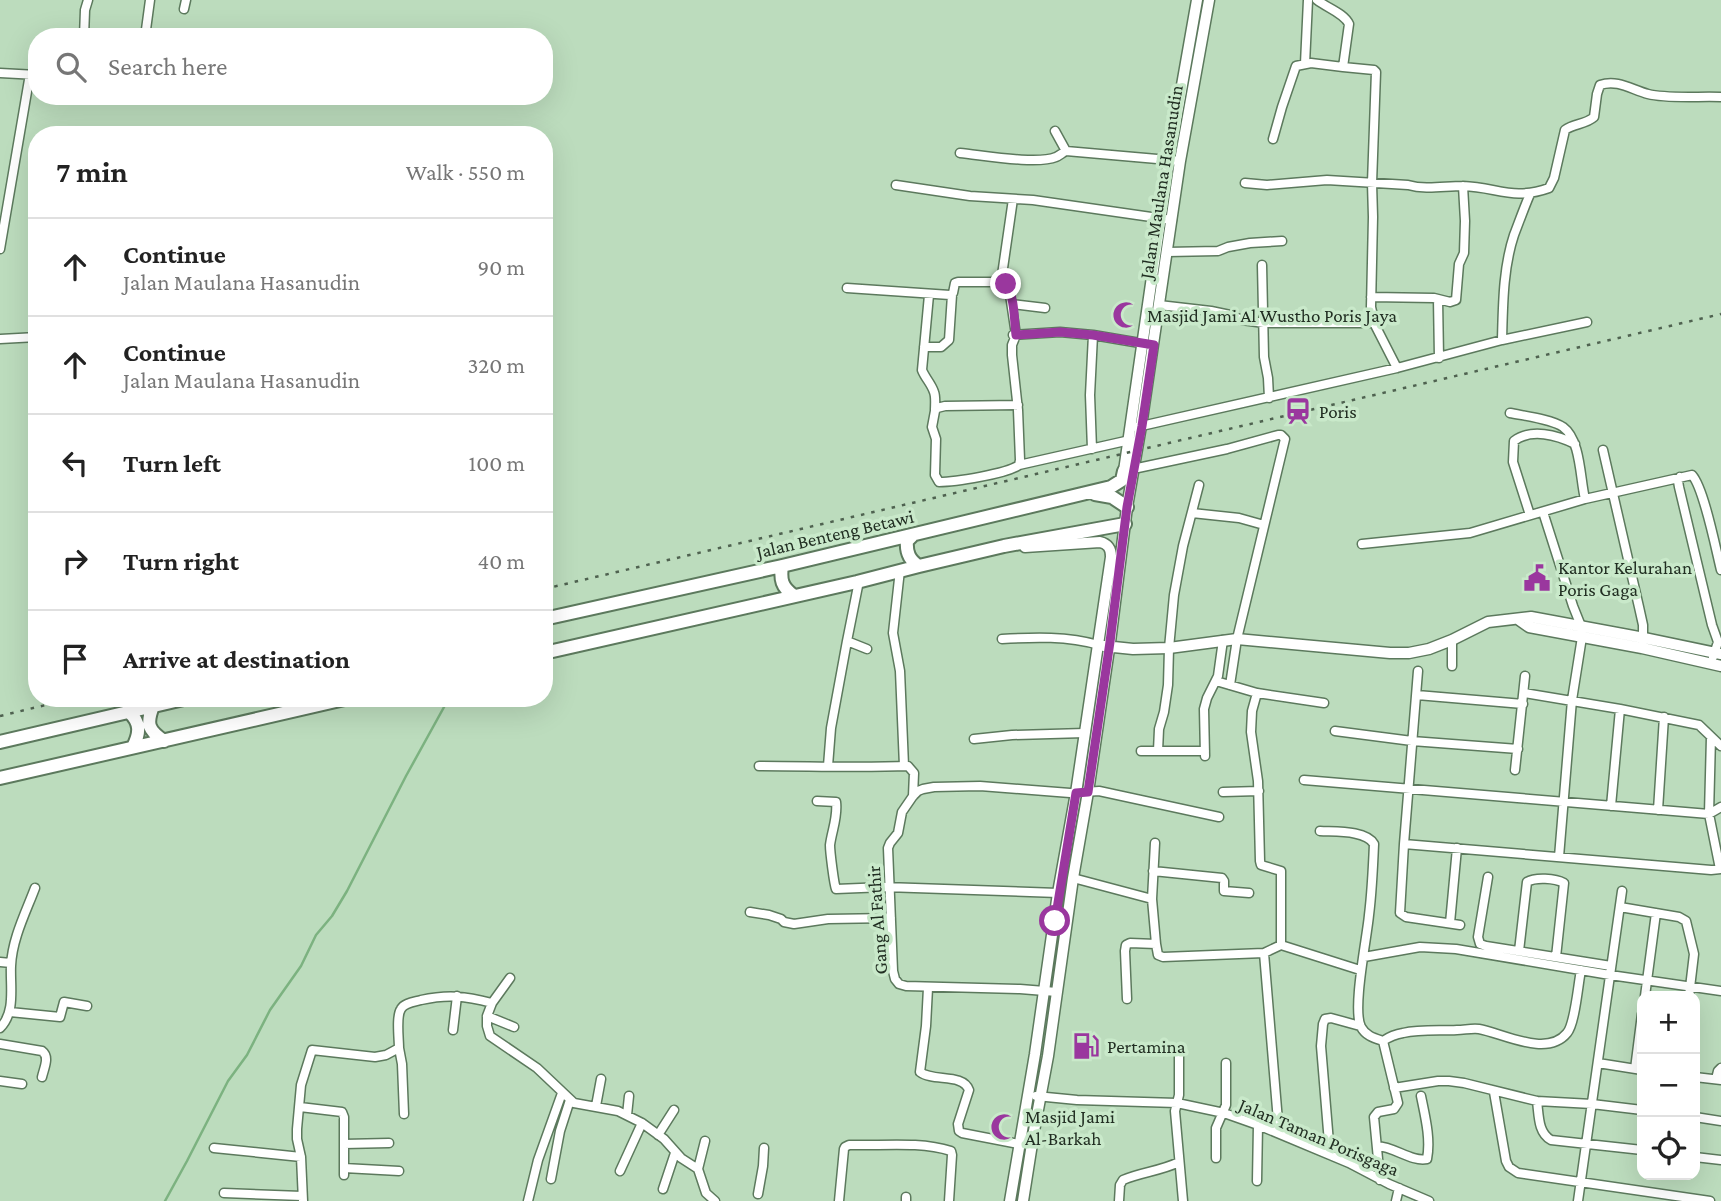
<!DOCTYPE html>
<html lang="en">
<head>
<meta charset="utf-8">
<style>
  body { margin:0; font-family:"Crimson Pro",serif; background:#f6f6f6; color:#222 }
  .controls { position:absolute; right:21px; bottom:21px; display:grid; overflow:hidden; border-radius:14px; box-shadow:0 7px 28px #0002 }
  .controls button { width:63px; height:63px; display:grid; place-items:center; padding:0; border:0; border-bottom:2px solid #e0e0e0; background:#fff; color:#222; font:35px sans-serif }
  .stop { position:absolute; width:21px; height:21px; margin:-16px; border:5px solid #9a379e; border-radius:50%; background:#fff }
  .stop.end { background:#9a379e; border-color:#fff; box-shadow:0 2px 7px #0008 }
  .list { margin:0; padding:0; list-style:none }
  h2 { display:flex; justify-content:space-between; align-items:center; height:91px; margin:0; padding:0 28px; font-size:30px }
  h2 small { font-size:23px; font-weight:400; color:#767676 }
  .list li { display:grid; grid-template-columns:46px 1fr auto; gap:21px; align-items:center; box-sizing:border-box; height:98px; padding:0 28px; border-top:2px solid #e0e0e0 }
  .list b { display:block; font-size:26px; white-space:nowrap }
  .list p { margin:0; font-size:23px; white-space:nowrap; color:#767676 }
  .list em { font-size:23px; font-style:normal; color:#767676 }
  .icon { flex:none; width:38px; height:38px; fill:none; stroke:currentColor; stroke-width:2; stroke-linecap:round; stroke-linejoin:round }
  .map { position:relative; flex:none; width:1721px; height:1201px; overflow:hidden }
  .search { position:absolute; background:#fff; box-shadow:0 7px 28px #0002; left:28px; top:28px; width:525px; height:77px; display:flex; align-items:center; gap:18px; box-sizing:border-box; padding:0 24px; border-radius:28px; color:#767676; font-size:26px }
  .panel { position:absolute; background:#fff; box-shadow:0 7px 28px #0002; left:28px; top:126px; width:525px; height:581px; border-radius:28px }
  .map>svg:first-child { display:block }
</style>
</head>
<body>
<div class="map">
<svg width="1721" height="1201" viewBox="0 0 1721 1201">
  <rect width="100%" height="100%" fill="#bcdcbd"/>
  <g fill="none" stroke-linecap="round" stroke-linejoin="round">
    <path stroke="#7cb280" stroke-width="2.5" d="M 165,1201 L 187,1161 L 228,1081 L 247,1055 L 270,1010 L 301,966 L 316,935 L 332,916 L 347,891 L 406,776 L 449,698"/>
    <defs>
      <path id="minor" d="M 1317,0 C 1327,8 1344,13 1349,24 L 1343,67 L 1374,70 L 1376,72 L 1372,183 L 1373,217 L 1371,307 L 1375,325 L 1397,368
        M 184,9 L 186,0
        M 84,37 L 85,10 L 88,0
        M 145,37 L 150,0
        M 1305,64 L 1308,0
        M 0,73 L 37,75
        M 1055,131 L 1066,151 L 1180,161
        M 1273,139 L 1282,107 L 1296,66 L 1311,63 L 1343,67
        M 960,153 C 982,155 1037,165 1056,157 C 1059,156 1062,153 1066,151
        M 1245,183 L 1267,185 L 1327,180 L 1408,185 C 1426,190 1444,186 1463,186 C 1497,187 1513,201 1549,188 L 1554,178 L 1565,130 C 1574,123 1585,125 1594,117 L 1597,94 L 1600,85 C 1618,79 1632,90 1648,94 C 1667,99 1701,96 1721,97
        M 896,185 L 970,196 L 1033,200 L 1172,220
        M 0,249 L 30,74
        M 1167,252 L 1218,251 L 1228,247 L 1250,243 L 1282,241
        M 1262,265 L 1264,357 L 1268,378 L 1269,398
        M 1001,282 L 1013,199
        M 847,288 L 950,295 L 953,293 L 955,283 L 958,282 L 1001,282 L 1006,284 L 1009,288 L 1016,335 L 1012,345 L 1012,355 L 1018,410 L 1020,460 L 1019,465 C 1007,474 954,482 939,482 L 935,475 L 936,439 L 932,427 L 935,411 L 937,408 L 945,406 L 1018,405
        M 929,295 L 922,370 C 925,378 931,383 934,392 C 936,397 935,404 935,411
        M 1371,297 L 1434,298 L 1450,302 L 1456,300 L 1459,264 L 1464,253 L 1465,221 L 1463,186
        M 1438,299 L 1439,358
        M 1012,304 L 1045,308
        M 1159,305 L 1211,311 L 1230,315 L 1242,320 L 1264,323 L 1374,323
        M 1013,335 L 1060,332 L 1093,335 L 1146,344
        M 0,339 L 37,337
        M 1502,340 C 1503,305 1503,268 1514,235 C 1519,222 1524,208 1530,194
        M 924,347 L 941,347 L 949,340 L 952,295
        M 1510,413 C 1525,416 1551,419 1563,427 C 1581,440 1580,479 1585,499
        M 1137,427 L 1397,368 L 1502,340 L 1587,322
        M 1092,449 L 1090,395 L 1093,335
        M 1603,450 L 1639,607 L 1643,625 L 1643,641
        M 1019,465 L 1130,440
        M 1133,469 L 1227,449 L 1278,435 L 1281,435 L 1285,439 L 1237,639 L 1230,685
        M 1680,477 L 1678,481 L 1679,487 L 1712,625 L 1718,642 L 1713,657
        M 1543,512 L 1573,606 L 1581,626 L 1582,637 L 1572,700 L 1559,857
        M 1192,513 L 1239,518 L 1264,525
        M 1530,515 L 1513,462 L 1514,441 C 1531,428 1557,435 1575,444
        M 1362,544 L 1470,533 L 1585,499 L 1692,475 C 1704,488 1716,550 1721,570
        M 900,570 L 893,633 L 900,671 L 904,766
        M 859,581 L 847,641 L 867,649
        M 1002,639 C 1035,637 1067,636 1099,645
        M 1452,640 L 1452,666
        M 1418,671 L 1404,844 L 1400,913 L 1406,917 L 1460,925
        M 1216,681 L 1257,693 L 1324,703
        M 1524,693 L 1620,709 L 1699,725 L 1721,746
        M 1417,695 L 1523,704
        M 1335,731 L 1412,741 L 1518,749
        M 1711,737 L 1709,814 L 1720,869
        M 974,739 L 1012,735 L 1085,733
        M 1141,751 L 1205,751
        M 1158,751 L 1159,729 L 1164,712 L 1168,685 L 1169,648 L 1174,595 L 1183,546 L 1199,485
        M 1205,756 L 1204,709 L 1207,698 L 1218,676 L 1223,640
        M 759,766 C 809,766 858,768 908,766 L 914,773 L 913,796
        M 828,766 L 831,728 L 847,641
        M 1515,770 L 1525,676
        M 1304,780 L 1709,814 L 1721,807
        M 1223,792 L 1259,791
        M 817,801 L 836,802 C 838,817 832,830 830,845 C 830,852 834,884 836,889 L 885,887 L 1058,893
        M 1611,806 L 1620,709
        M 1658,810 L 1664,717
        M 1320,831 C 1335,832 1366,830 1374,844 C 1373,868 1372,891 1369,915 C 1367,938 1352,1009 1361,1027 C 1366,1036 1374,1038 1383,1041 L 1398,1103 L 1394,1109 L 1378,1112 L 1374,1117 L 1380,1180
        M 1155,843 L 1152,899 L 1156,944 L 1158,955 L 1163,957 L 1264,953 L 1281,945 L 1281,871 L 1261,865 L 1260,861 L 1258,781 L 1251,732 L 1252,711 L 1257,693
        M 1404,844 L 1711,870 L 1721,869
        M 1153,871 L 1222,878 L 1224,881 L 1224,891 L 1249,893
        M 1488,877 L 1478,937 L 1480,944 L 1486,946 L 1611,966
        M 1073,878 L 1152,899
        M 1620,907 L 1679,917 L 1686,921 L 1694,954 L 1689,996
        M 750,912 L 769,915 L 781,919 L 784,922 L 794,924 L 828,919 L 891,918
        M 1450,923 L 1457,848
        M 1281,945 L 1360,970
        M 1519,951 L 1527,882 C 1535,877 1555,878 1564,883 L 1556,957
        M 1264,953 L 1279,1133
        M 1364,957 L 1420,947 L 1456,949 L 1610,975 L 1721,991
        M 0,962 L 11,963
        M 510,978 L 492,1003 L 487,1016 L 487,1026 L 490,1036 L 537,1068 L 574,1103 L 618,1111 L 642,1123 L 664,1139 L 681,1158 L 698,1169 L 706,1193 L 715,1201
        M 928,988 L 926,1026 L 920,1072 C 933,1082 963,1073 969,1090 L 958,1124 L 959,1131 L 962,1133 L 1019,1144
        M 1057,992 L 1020,989 L 906,986 L 899,984 L 895,979 L 893,971 L 888,848 L 890,843 L 898,833 L 902,812 L 913,796 L 918,791 L 923,789 L 934,787 L 980,786 L 1070,793 L 1099,791 L 1219,817
        M 1645,996 L 1656,913
        M 1127,999 L 1125,951 L 1126,945 L 1130,943 L 1156,944
        M 10,1012 L 60,1017 L 64,1002 L 87,1006
        M 487,1016 L 514,1027
        M 0,1028 C 16,1012 10,986 11,966 C 12,939 26,912 35,888
        M 453,1030 L 457,996
        M 1383,1041 C 1389,1037 1396,1034 1403,1033 C 1420,1029 1440,1031 1457,1030 C 1464,1030 1472,1028 1479,1029 C 1502,1033 1547,1058 1567,1033 C 1575,1024 1578,985 1581,970
        M 0,1044 L 42,1051 C 50,1057 44,1068 42,1077
        M 399,1048 L 402,1064 L 404,1114
        M 1179,1053 L 1179,1095 L 1175,1111 L 1183,1201
        M 1598,1063 L 1642,1070
        M 1635,1069 L 1642,1014
        M 1695,1077 L 1721,1080
        M 1716,1079 L 1718,1071 L 1721,1068
        M 0,1081 L 22,1084
        M 1394,1088 L 1438,1081 L 1449,1081 L 1464,1083 L 1537,1101 L 1592,1104 L 1642,1110
        M 1494,1092 L 1506,1161 L 1509,1167 L 1518,1173 L 1710,1201
        M 1036,1096 L 1077,1100 L 1177,1103 L 1224,1113 L 1258,1125 L 1349,1163 L 1389,1184 L 1429,1201
        M 1537,1101 C 1539,1116 1538,1133 1551,1140 L 1642,1150
        M 596,1106 L 601,1079
        M 300,1107 L 342,1112 L 344,1117 L 344,1144 L 389,1143
        M 627,1115 L 629,1096
        M 1695,1117 L 1721,1121
        M 658,1135 L 674,1110
        M 1377,1146 C 1395,1147 1411,1162 1427,1159 C 1431,1139 1425,1116 1421,1096
        M 214,1148 L 301,1157
        M 1330,1155 L 1321,1046 L 1323,1024 L 1325,1019 L 1331,1018 L 1360,1026
        M 1695,1157 L 1721,1160
        M 1216,1158 L 1216,1128 L 1226,1105 L 1226,1063
        M 344,1168 L 399,1171
        M 698,1169 L 705,1141
        M 620,1171 L 642,1123
        M 344,1175 L 344,1144
        M 551,1179 L 560,1131 L 570,1100
        M 1257,1181 L 1258,1125
        M 663,1189 L 675,1153
        M 224,1193 L 302,1196
        M 758,1194 L 763,1166 L 764,1148
        M 303,1201 L 301,1157 L 297,1139 L 297,1129 L 301,1085 L 312,1050 L 375,1057 L 386,1055 L 399,1048 C 399,1039 396,1016 401,1009 C 404,1003 414,1002 421,1000 C 448,994 465,996 492,1003
        M 528,1201 L 538,1160 L 562,1093
        M 839,1201 L 844,1149 L 845,1147 L 849,1145 C 882,1146 919,1141 951,1151 L 952,1155 L 949,1201
        M 906,1201 L 906,1197
        M 1119,1201 L 1120,1185 L 1123,1180 C 1141,1172 1161,1171 1179,1162
        M 1396,1201 L 1399,1188
        M 1578,1201 L 1622,891"/>
      <path id="tertiary" d="M 1124,471 L 1169,159 L 1197,0
        M 1519,620 L 1529,627 L 1642,648 L 1721,666
        M 1104,646 L 1133,649 L 1169,648 L 1237,639 L 1390,653 L 1409,653 L 1429,649 L 1452,640 L 1488,622 L 1531,617 L 1644,638 L 1721,654
        M 1010,1201 L 1035,1054 L 1058,893 L 1076,793 L 1111,557 C 1111,548 1108,544 1100,542 L 1025,547
        M 1023,1201 L 1034,1131 L 1048,1056 L 1073,878 L 1088,792 L 1110,642 L 1127,507 L 1141,426 L 1180,161 L 1209,0"/>
      <path id="secondary" d="M 1095,494 L 1112,497 L 1127,507
        M 912,536 L 907,541 C 906,552 909,560 919,566
        M 782,566 C 780,580 782,587 793,595
        M 544,619 L 782,566 L 1111,487 L 1122,480 L 1124,471
        M 544,653 L 857,582 L 919,566 L 1004,546 L 1125,524
        M 153,706 C 146,724 148,730 164,741
        M 129,712 C 141,723 140,733 133,747
        M 0,742 L 188,698
        M 0,778 L 349,698"/>
    </defs>
    <use href="#minor" stroke="#5c795d" stroke-width="11"/>
    <use href="#tertiary" stroke="#5c795d" stroke-width="13"/>
    <use href="#secondary" stroke="#5c795d" stroke-width="16"/>
    <use href="#minor" stroke="#fff" stroke-width="8"/>
    <use href="#tertiary" stroke="#fff" stroke-width="10"/>
    <use href="#secondary" stroke="#fff" stroke-width="12"/>
    <path stroke="#4f6250" stroke-width="2.5" stroke-dasharray="3.5 7" stroke-linecap="butt" d="M 544,589 L 1721,314
      M 0,716 L 75,698"/>
  </g>
  <g fill="none" stroke-linecap="round" stroke-linejoin="round">
    <path stroke="#9a379e" stroke-width="9" d="M 1006,284 C 1015,298 1014,319 1016,335 L 1060,332 L 1093,335 L 1154,345 L 1142,426 L 1127,507 L 1110,642 L 1088,792 L 1076,793 L 1055,921"/>
  </g>
  <defs>
    <symbol id="mosque-bare" viewBox="-9 -9 18 18"><path d="M3.5-4.9A6 6 0 1 0 3.5 4.9A5 5 0 1 1 3.5-4.9Z" fill="#9a379e" stroke="#c9e9ca" stroke-width="2.5" paint-order="stroke"/></symbol>
    <symbol id="station-bare" viewBox="-9 -9 18 18"><path d="M-3-6H3Q5-6 5-4V2Q5 4 3 4L4.5 6H3L1.5 4h-3L-3 6H-4.5L-3 4Q-5 4-5 2V-4Q-5-6-3-6ZM-3.5-4v3h7v-3ZM-3.5 1v1.5H-2V1ZM2 1v1.5H3.5V1Z" fill="#9a379e" stroke="#c9e9ca" stroke-width="2.5" paint-order="stroke"/></symbol>
    <symbol id="civic-bare" viewBox="-9 -9 18 18"><path d="M-.6-6.5H3V-4.5H.6V-3L4-1V1h2V6H-6V1h2V-1L-.6-3ZM-1.2 2.5V6h2.4V2.5Z" fill="#9a379e" stroke="#c9e9ca" stroke-width="2.5" paint-order="stroke"/></symbol>
    <symbol id="fuel-bare" viewBox="-9 -9 18 18"><path d="M-5.5-6h7V0h2V4h1.3V-2.5L3-4.5l.8-.8L6-3V5H2.5V1h-1V6h-7ZM-4.2-4.7v3.2H.2V-4.7Z" fill="#9a379e" stroke="#c9e9ca" stroke-width="2.5" paint-order="stroke"/></symbol>
  </defs>
  <g fill-rule="evenodd">
    <use href="#mosque-bare" x="1107" y="296" width="38" height="38"/>
    <use href="#station-bare" x="1279" y="392" width="38" height="38"/>
    <use href="#civic-bare" x="1518" y="559" width="38" height="38"/>
    <use href="#fuel-bare" x="1067" y="1027" width="38" height="38"/>
    <use href="#mosque-bare" x="985" y="1108" width="38" height="38"/>
  </g>
  <g text-anchor="middle" dominant-baseline="central" stroke-width="7" stroke-linejoin="round" paint-order="stroke">
    <g font-size="19" fill="#212e22" stroke="#c9e9ca">
      <text transform="translate(1161 182) rotate(-81)">Jalan Maulana Hasanudin</text>
      <text transform="translate(835 534) rotate(-13)">Jalan Benteng Betawi</text>
      <text transform="translate(877 920) rotate(-94)">Gang Al Fathir</text>
      <text transform="translate(1319 1137) rotate(23)">Jalan Taman Porisgaga</text>
    </g>
    <g font-size="19" fill="#212e22" stroke="#c9e9ca" text-anchor="start">
      <text x="1147" y="315">Masjid Jami Al Wustho Poris Jaya</text>
      <text x="1319" y="411">Poris</text>
      <text x="1558" y="567">Kantor Kelurahan<tspan x="1558" dy="22">Poris Gaga</tspan></text>
      <text x="1107" y="1046">Pertamina</text>
      <text x="1025" y="1116">Masjid Jami<tspan x="1025" dy="22">Al-Barkah</tspan></text>
    </g>
  </g>
</svg>
<div class="controls">
<button>+</button>
<button>−</button>
<button><svg class="icon" aria-label="locate" viewBox="0 0 24 24"><circle cx="12" cy="12" r="6"/><path d="M12 2v4M12 18v4M2 12h4M18 12h4"/></svg></button>
</div>
<div class="stop" style="left:1055px;top:921px"></div>
<div class="stop end" style="left:1006px;top:284px"></div>
<div class="search"><svg class="icon" aria-label="search" viewBox="0 0 24 24"><circle cx="10" cy="10" r="6"/><path d="M15 15l6 6"/></svg>Search here</div>
<section class="panel">
<h2>7 min<small>Walk · 550 m</small></h2>
<ul class="list">
<li><svg class="icon" aria-label="ahead" viewBox="0 0 24 24"><path d="M12 20V5M6 11l6-6 6 6"/></svg><div><b>Continue</b><p>Jalan Maulana Hasanudin</p></div><em>90 m</em></li>
<li><svg class="icon" aria-label="ahead" viewBox="0 0 24 24"><path d="M12 20V5M6 11l6-6 6 6"/></svg><div><b>Continue</b><p>Jalan Maulana Hasanudin</p></div><em>320 m</em></li>
<li><svg class="icon" aria-label="left" viewBox="0 0 24 24"><path d="M17 20v-9H6M10 6l-5 5 5 5"/></svg><div><b>Turn left</b></div><em>100 m</em></li>
<li><svg class="icon" aria-label="right" viewBox="0 0 24 24"><path d="M7 20v-9h11M14 6l5 5-5 5"/></svg><div><b>Turn right</b></div><em>40 m</em></li>
<li><svg class="icon" aria-label="arrive" viewBox="0 0 24 24"><path d="M6 21V4h12l-3 4 3 4H6"/></svg><div><b>Arrive at destination</b></div></li>
</ul>
</section>
</div>
</body>
</html>
